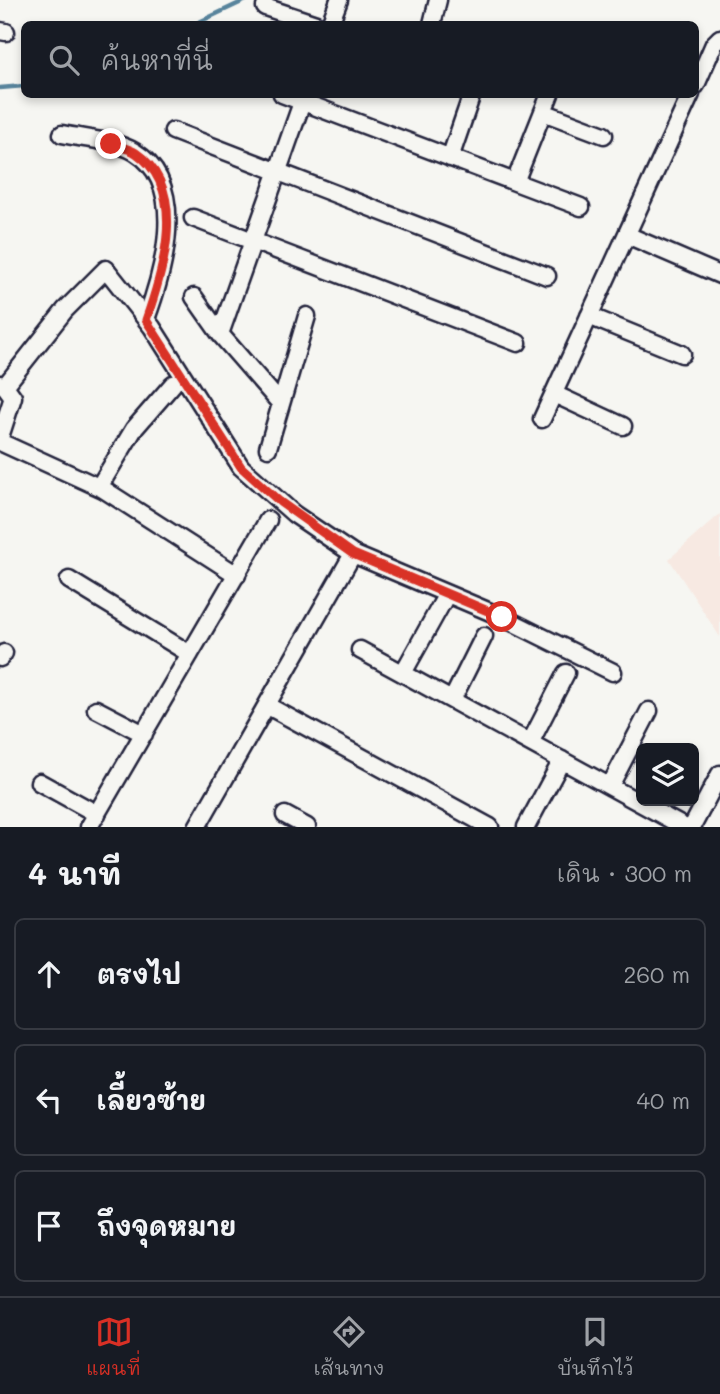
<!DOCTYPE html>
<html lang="th">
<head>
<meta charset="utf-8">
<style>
  body { margin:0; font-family:Mali,"Playpen Sans Thai",sans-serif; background:#20242c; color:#f1f3f6 }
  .controls { position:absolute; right:21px; bottom:21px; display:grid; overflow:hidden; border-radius:10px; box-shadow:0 4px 10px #0003 }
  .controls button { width:63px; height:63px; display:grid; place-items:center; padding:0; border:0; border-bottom:2px solid #363941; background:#171b24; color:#f1f3f6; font:35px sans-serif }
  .stop { position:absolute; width:21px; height:21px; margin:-16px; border:5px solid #d93025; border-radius:50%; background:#fff }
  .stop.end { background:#d93025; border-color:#fff; box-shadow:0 2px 7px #0008 }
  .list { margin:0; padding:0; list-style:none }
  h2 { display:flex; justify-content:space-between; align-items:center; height:91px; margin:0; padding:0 28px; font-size:30px }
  h2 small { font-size:23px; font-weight:400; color:#9ea1a6 }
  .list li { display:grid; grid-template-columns:46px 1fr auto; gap:21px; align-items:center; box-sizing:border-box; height:112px; margin:0 14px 14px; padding:0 14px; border:2px solid #363941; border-radius:10px }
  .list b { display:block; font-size:26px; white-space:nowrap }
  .list em { font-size:23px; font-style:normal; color:#9ea1a6 }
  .icon { flex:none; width:38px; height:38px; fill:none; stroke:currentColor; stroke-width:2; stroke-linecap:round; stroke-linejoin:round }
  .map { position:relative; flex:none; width:720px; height:827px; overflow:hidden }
  .search { position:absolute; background:#171b24; box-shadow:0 4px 10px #0003; left:21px; right:21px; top:21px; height:77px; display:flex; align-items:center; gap:18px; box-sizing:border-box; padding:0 24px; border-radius:10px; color:#9ea1a6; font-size:26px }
  .sheet { height:469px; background:#171b24 }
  nav { display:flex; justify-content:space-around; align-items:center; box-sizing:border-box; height:98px; border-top:2px solid #363941; background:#171b24; font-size:19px; color:#9ea1a6 }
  nav a { display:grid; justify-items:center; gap:4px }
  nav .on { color:#d93025 }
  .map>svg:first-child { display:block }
</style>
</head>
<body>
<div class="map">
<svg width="720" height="827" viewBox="0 0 720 827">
  <rect width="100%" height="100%" fill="#f6f6f2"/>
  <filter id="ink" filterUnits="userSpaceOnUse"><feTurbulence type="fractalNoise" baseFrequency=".0143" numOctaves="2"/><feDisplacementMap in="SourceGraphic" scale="14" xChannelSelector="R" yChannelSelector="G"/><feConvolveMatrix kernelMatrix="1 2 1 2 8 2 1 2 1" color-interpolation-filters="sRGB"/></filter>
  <g filter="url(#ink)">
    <path fill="#f7e9e2" d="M 720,514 L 720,637 L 669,559 Z"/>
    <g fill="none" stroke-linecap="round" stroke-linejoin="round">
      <path stroke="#58849c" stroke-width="4.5" d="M 195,24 L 246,0
        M 0,88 L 24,86"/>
      <defs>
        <path id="minor" d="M 265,7 L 316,24
          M 330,24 L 339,0
          M 432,24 L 438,0
          M 0,31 L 6,32
          M 696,85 L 714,44 L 720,38
          M 282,94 L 581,207
          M 543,112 L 604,135
          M 173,131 L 547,276
          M 62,134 C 84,139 115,140 135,152 C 189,185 163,273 146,319
          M 450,158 L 472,94
          M 515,182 L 550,94
          M 193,218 L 518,343
          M 627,235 L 720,275
          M 194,297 L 220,334 L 280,403
          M 589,316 L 682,354
          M 220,334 L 305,94
          M 0,384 L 5,386 L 13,397 L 0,437
          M 5,386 L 65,310 L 106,269 L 152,327 L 241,467 L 294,514 L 353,554 L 502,617 L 613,672
          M 554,394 L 623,426
          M 542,419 L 691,94
          M 0,442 L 103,489 L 237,575
          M 268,448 L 307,316
          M 99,487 L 134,429 L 173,384
          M 69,580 L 190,654
          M 360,650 L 684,827
          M 0,658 L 4,653
          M 403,673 L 447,594
          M 452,700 L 484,636
          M 268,706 L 490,827
          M 96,709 L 144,734
          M 530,743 L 566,673
          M 39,782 L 97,814
          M 610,786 L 649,711
          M 285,815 L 307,827
          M 89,827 L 268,520
          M 197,827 L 353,554
          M 526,827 L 562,760
          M 692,827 L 720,774"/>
      </defs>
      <use href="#minor" stroke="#22223b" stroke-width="21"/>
      <use href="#minor" stroke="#f6f6f2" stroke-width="16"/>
    </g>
  </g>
  <g fill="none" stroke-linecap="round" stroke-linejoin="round" filter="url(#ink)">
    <path stroke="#d93025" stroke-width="9" d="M 111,144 C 119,147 129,148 136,153 C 189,189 163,272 146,320 L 241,467 L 280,502 L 353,554 L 502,617"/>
  </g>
</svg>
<div class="controls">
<button><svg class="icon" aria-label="layers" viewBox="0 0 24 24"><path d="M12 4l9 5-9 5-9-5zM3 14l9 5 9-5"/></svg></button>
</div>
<div class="stop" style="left:502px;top:617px"></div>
<div class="stop end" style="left:111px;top:144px"></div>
<div class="search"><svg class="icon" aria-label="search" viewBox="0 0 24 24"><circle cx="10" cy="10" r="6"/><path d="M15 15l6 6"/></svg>ค้นหาที่นี่</div>
</div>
<section class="sheet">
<h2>4 นาที<small>เดิน · 300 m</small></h2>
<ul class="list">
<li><svg class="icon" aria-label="ahead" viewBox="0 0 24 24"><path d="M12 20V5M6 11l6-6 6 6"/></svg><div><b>ตรงไป</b></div><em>260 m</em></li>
<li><svg class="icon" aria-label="left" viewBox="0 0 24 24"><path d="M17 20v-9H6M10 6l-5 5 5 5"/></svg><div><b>เลี้ยวซ้าย</b></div><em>40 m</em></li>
<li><svg class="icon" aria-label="arrive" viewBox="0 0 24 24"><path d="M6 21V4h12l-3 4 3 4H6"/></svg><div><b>ถึงจุดหมาย</b></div></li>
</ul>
</section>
<nav>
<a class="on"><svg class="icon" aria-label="map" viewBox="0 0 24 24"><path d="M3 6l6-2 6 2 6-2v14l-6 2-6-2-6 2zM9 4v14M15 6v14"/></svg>แผนที่</a>
<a><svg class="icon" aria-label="directions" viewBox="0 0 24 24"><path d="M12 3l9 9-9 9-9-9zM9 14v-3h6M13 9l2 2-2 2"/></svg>เส้นทาง</a>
<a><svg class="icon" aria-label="saved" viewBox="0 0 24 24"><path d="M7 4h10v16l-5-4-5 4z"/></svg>บันทึกไว้</a>
</nav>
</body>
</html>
